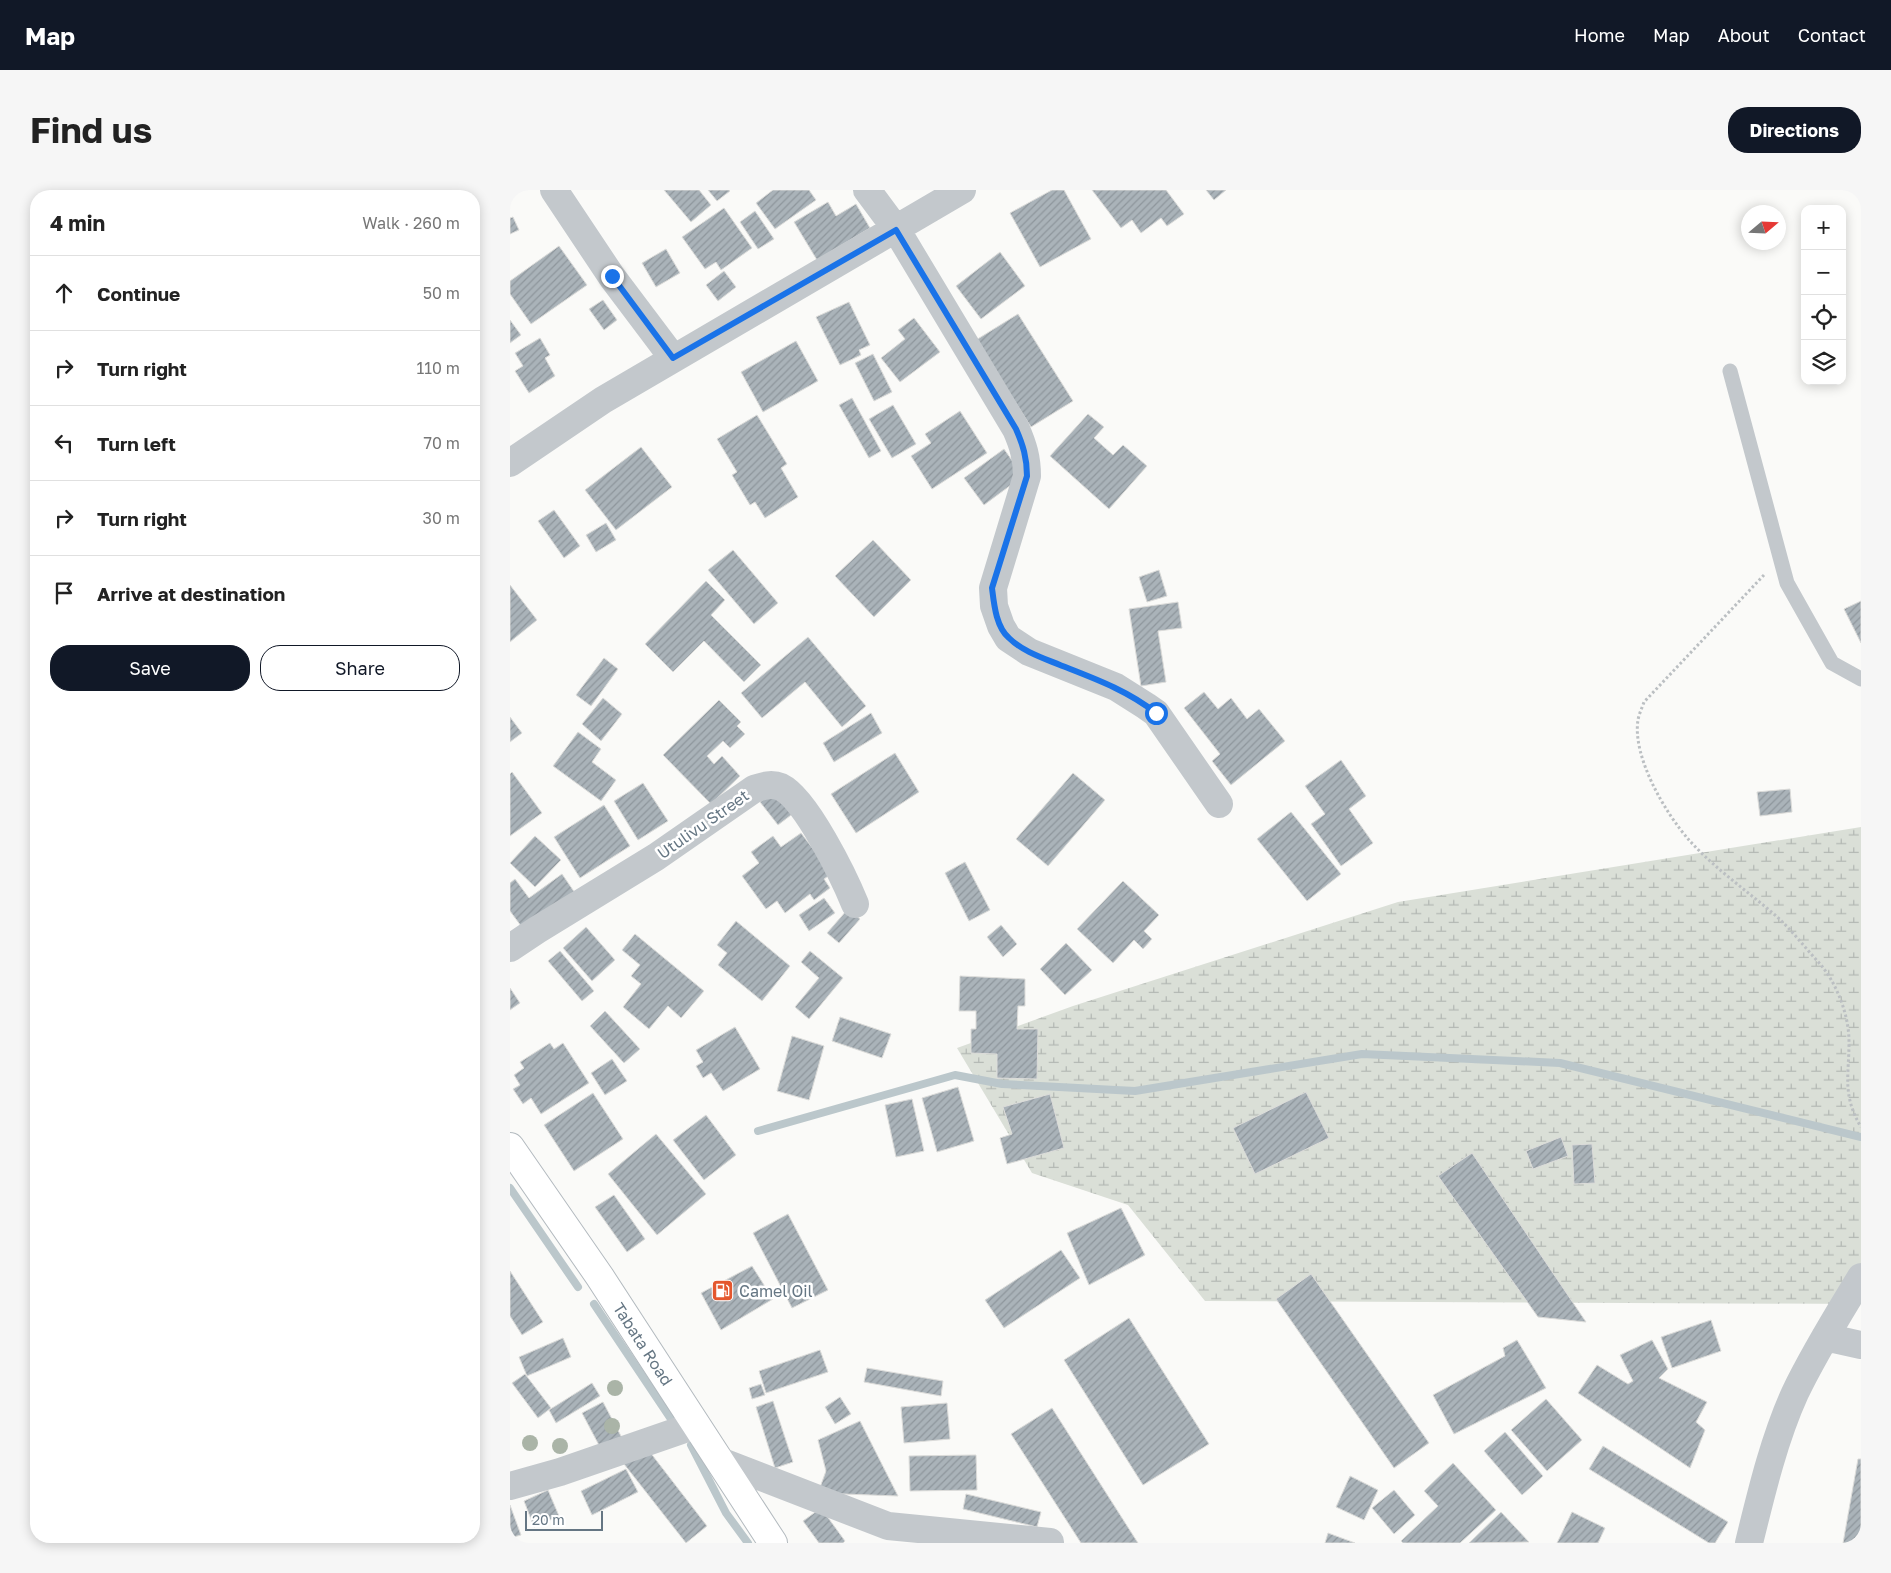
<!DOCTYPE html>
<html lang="en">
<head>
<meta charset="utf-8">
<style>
  body { margin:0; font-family:"Golos Text",sans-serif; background:#f6f6f6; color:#222 }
  .controls { position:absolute; right:15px; top:15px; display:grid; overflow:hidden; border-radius:10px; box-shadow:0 2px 12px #0003 }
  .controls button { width:45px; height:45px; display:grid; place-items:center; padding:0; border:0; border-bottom:1px solid #e0e0e0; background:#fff; color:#222; font:25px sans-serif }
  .compass { position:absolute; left:1231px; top:15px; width:45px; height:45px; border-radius:50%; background:#fff; box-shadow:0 2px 12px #0003; rotate:71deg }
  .scale { position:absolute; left:15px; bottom:12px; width:78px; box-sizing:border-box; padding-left:5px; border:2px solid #657683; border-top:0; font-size:14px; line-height:18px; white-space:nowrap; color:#657683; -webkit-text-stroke:4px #fff; paint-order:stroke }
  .stop { position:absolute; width:15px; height:15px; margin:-11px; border:4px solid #1a73e8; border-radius:50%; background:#fff }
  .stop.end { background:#1a73e8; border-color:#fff; box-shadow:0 1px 5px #0008 }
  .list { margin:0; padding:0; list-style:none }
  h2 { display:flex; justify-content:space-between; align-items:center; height:65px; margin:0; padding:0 20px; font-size:21px }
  h2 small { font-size:16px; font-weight:400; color:#767676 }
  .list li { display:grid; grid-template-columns:32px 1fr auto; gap:15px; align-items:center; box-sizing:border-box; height:75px; padding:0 20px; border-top:1px solid #e0e0e0 }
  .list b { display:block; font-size:19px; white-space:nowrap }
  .list em { font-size:16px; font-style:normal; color:#767676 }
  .actions { display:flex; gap:10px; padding:15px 20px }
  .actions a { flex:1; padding:11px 0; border:1px solid #111827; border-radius:20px; text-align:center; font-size:18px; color:#111827 }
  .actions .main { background:#111827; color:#fff }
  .icon { flex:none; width:28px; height:28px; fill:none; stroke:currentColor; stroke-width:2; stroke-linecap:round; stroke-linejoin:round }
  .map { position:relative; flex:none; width:1351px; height:1353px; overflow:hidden; border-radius:20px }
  header { display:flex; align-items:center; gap:30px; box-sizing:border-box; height:70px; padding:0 25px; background:#111827; color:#fff }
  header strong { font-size:24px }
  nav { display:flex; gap:28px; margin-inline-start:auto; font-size:18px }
  .intro { display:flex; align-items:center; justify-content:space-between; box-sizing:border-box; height:120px; padding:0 30px }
  h1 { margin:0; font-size:35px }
  .button { padding:12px 22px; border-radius:20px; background:#111827; color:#fff; font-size:18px; font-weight:700 }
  main { display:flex; gap:30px; padding:0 30px }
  aside { flex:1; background:#fff; border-radius:20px; box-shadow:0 2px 12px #0003 }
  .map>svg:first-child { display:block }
</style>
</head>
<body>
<header>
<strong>Map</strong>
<nav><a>Home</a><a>Map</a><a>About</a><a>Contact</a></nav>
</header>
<div class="intro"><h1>Find us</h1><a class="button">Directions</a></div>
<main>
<aside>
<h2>4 min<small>Walk · 260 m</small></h2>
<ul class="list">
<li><svg class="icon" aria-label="ahead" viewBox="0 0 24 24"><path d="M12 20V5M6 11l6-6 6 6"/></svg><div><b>Continue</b></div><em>50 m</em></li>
<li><svg class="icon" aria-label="right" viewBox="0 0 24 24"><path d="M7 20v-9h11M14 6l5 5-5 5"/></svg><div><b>Turn right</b></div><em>110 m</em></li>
<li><svg class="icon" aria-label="left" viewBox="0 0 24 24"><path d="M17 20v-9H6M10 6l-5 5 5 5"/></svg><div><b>Turn left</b></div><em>70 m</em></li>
<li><svg class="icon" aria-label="right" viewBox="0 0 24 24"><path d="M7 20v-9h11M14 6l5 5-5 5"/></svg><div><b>Turn right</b></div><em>30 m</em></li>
<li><svg class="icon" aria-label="arrive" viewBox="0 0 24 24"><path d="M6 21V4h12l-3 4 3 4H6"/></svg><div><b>Arrive at destination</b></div></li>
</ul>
<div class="actions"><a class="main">Save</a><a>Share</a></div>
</aside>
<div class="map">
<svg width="1351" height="1353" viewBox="0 0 1351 1353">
  <defs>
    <pattern id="wetland-marsh" width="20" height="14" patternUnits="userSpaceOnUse" patternTransform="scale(1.25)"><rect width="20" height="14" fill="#dadfd7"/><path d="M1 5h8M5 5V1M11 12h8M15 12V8" fill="none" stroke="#b4b9b4"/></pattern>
    <pattern id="building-hatch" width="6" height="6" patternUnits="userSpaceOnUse" patternTransform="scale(1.25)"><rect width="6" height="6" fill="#aab3b9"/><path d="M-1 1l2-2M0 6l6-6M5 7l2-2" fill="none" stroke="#8e969c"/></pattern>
  </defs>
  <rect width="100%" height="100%" fill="#fafaf8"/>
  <path fill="url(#wetland-marsh)" d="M 1351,637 L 1351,1114 L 695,1111 L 618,1015 L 522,983 L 447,858 L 563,816 L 888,712 Z"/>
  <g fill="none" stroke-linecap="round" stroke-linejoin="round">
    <path stroke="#bbc7cb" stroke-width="8" d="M 248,941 L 445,885 L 492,894 L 625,901 L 852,864 L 1050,873 L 1351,947
      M 0,998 L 68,1097
      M 84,1114 L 161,1229
      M 181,1255 L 216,1323 L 238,1353"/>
  </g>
  <path fill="url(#building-hatch)" stroke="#dcdcda" d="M 154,0 L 189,0 L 201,15 L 181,32 Z
    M 198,0 L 219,0 L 220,1 L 207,11 Z
    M 263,0 L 299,0 L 306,10 L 265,39 L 246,13 Z
    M 542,0 L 554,0 L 581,49 L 530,77 L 500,23 Z
    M 582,0 L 656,0 L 674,24 L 657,36 L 651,28 L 631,43 L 622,30 L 611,38 Z
    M 696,0 L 716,0 L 704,10 Z
    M 318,12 L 326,26 L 346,14 L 360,38 L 307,70 L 284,32 Z
    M 214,18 L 242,58 L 211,80 L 206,72 L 195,79 L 172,47 Z
    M 245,21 L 264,49 L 248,59 L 230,32 Z
    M 3,27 L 9,40 L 0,44 L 0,28 Z
    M 49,56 L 77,95 L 21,134 L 0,104 L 0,91 Z
    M 156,59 L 170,83 L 146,97 L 132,73 Z
    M 490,62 L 515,96 L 471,129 L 446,96 Z
    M 214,81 L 226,97 L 208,111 L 196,95 Z
    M 93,110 L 107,130 L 94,140 L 79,119 Z
    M 339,112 L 360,155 L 349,160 L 351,165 L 330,175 L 306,127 Z
    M 508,124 L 563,211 L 521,237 L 466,150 Z
    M 404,128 L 430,162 L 390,192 L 371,168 L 395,149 L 388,140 Z
    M 0,130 L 11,145 L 0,153 Z
    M 30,148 L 40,165 L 35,168 L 45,186 L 19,203 L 5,181 L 13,176 L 5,163 Z
    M 286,151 L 308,191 L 253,222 L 231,182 Z
    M 363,164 L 382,202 L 364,211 L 345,173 Z
    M 342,208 L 371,261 L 359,268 L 329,215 Z
    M 383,215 L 406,254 L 382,268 L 359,229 Z
    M 450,221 L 477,263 L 422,299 L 401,266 L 421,253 L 415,244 Z
    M 578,224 L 594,237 L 584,248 L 603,265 L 613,255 L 637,276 L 599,319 L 540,266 Z
    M 247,225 L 277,274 L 271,278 L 288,307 L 255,328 L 245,312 L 240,315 L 222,285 L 227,282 L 207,249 Z
    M 131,257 L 162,297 L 106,340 L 75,300 Z
    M 494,259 L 513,286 L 474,315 L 454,288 Z
    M 44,320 L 70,356 L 54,368 L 28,331 Z
    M 96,333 L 106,350 L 86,362 L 76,345 Z
    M 363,350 L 401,390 L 364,427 L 325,386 Z
    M 223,360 L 268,413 L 244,434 L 198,380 Z
    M 649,380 L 657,406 L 637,412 L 629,387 Z
    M 196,391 L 215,410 L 201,425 L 251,475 L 234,492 L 194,451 L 163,482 L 135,454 Z
    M 0,395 L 27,430 L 0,452 Z
    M 1351,411 L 1351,453 L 1334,419 Z
    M 668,412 L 672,438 L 648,441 L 656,492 L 631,496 L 619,419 Z
    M 298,447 L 356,516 L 332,537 L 295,492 L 252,528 L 231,503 Z
    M 94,468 L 108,479 L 81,516 L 66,505 Z
    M 694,502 L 708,519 L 721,508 L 737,529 L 749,519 L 775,551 L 721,595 L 702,571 L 710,564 L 674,518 Z
    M 93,508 L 112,524 L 91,551 L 72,534 Z
    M 209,510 L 231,532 L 227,536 L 235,544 L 220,558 L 213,551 L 197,566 L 204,574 L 212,566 L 230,586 L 201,614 L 153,565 Z
    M 361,523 L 372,543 L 324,572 L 313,553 Z
    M 0,527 L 12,543 L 0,552 Z
    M 68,542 L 91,559 L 82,572 L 106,590 L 91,611 L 43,576 Z
    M 385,563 L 409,602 L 346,643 L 321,604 Z
    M 831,570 L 856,606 L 839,619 L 863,653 L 831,676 L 801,634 L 815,624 L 795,596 Z
    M 2,582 L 32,623 L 0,646 L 0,584 Z
    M 563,583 L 595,610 L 538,676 L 506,649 Z
    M 133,593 L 158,631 L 128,650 L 104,611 Z
    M 268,599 L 285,622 L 268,635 L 250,612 Z
    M 1280,599 L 1282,622 L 1250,626 L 1247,602 Z
    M 94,615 L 120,656 L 70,688 L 44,647 Z
    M 781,622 L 831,684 L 797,711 L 747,649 Z
    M 291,643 L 310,668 L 328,679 L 314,689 L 320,698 L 304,710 L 300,704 L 275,723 L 267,711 L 256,719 L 232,686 L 249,673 L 241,662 L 263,646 L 271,657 Z
    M 25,646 L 51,670 L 25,697 L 0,673 Z
    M 455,672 L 480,720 L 459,731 L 435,683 Z
    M 52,684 L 65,703 L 14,740 L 0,721 L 0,693 L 5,689 L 19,708 Z
    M 613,691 L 649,725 L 634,741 L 642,749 L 633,759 L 624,750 L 603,773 L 567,739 Z
    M 314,708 L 325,723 L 299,741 L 289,725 Z
    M 338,719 L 350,729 L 329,753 L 317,743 Z
    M 226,731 L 280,776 L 252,811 L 208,775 L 217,763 L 207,755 Z
    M 491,735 L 507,754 L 493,767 L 477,747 Z
    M 76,737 L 105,770 L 82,791 L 53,758 Z
    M 125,744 L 194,801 L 171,828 L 158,816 L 139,839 L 113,817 L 131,794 L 121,786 L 130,775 L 112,760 Z
    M 556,753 L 582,780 L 555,805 L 530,779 Z
    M 50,761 L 84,801 L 72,811 L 38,771 Z
    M 300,761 L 333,788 L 299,829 L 285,817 L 309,788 L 291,772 Z
    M 450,786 L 515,789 L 515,816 L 508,816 L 507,839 L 528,839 L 527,889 L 487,888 L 487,864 L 461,863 L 461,839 L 466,839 L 466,821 L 449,821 Z
    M 0,798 L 10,813 L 0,820 Z
    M 95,821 L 130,859 L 114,873 L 80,836 Z
    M 330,827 L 381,844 L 372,868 L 322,851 Z
    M 225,837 L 250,879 L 213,901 L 201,883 L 193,888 L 186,876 L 193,872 L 186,860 Z
    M 282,846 L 314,856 L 299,910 L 267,901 Z
    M 40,853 L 44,859 L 53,853 L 79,893 L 31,924 L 21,908 L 13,914 L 3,899 L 10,895 L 4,885 L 14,878 L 10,872 Z
    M 102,869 L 117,891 L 95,905 L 81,883 Z
    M 448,897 L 464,951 L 427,962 L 412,908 Z
    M 796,902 L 819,948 L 745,984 L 723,938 Z
    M 83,903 L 113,949 L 64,981 L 34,935 Z
    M 540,904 L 554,958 L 497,974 L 490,948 L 502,944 L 493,917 Z
    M 402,909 L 414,961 L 386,967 L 375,915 Z
    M 196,925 L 226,965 L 194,990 L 163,950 Z
    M 146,944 L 196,1004 L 147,1045 L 98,984 Z
    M 1051,947 L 1058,966 L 1023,979 L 1016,961 Z
    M 1082,954 L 1085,993 L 1064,994 L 1062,955 Z
    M 962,963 L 1076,1132 L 1028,1127 L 928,986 Z
    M 104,1005 L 135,1049 L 117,1062 L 85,1017 Z
    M 611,1018 L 635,1065 L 579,1095 L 557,1043 Z
    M 278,1024 L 318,1100 L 282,1118 L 243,1043 Z
    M 551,1060 L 570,1088 L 494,1138 L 475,1110 Z
    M 242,1076 L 263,1109 L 211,1140 L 191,1103 Z
    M 0,1081 L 33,1132 L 12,1145 L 0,1126 Z
    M 801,1084 L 919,1253 L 884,1278 L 766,1109 Z
    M 619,1128 L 699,1254 L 633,1295 L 554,1170 Z
    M 1201,1130 L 1211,1161 L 1162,1178 L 1151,1147 Z
    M 53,1148 L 61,1167 L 17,1186 L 9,1167 Z
    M 1007,1150 L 1036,1198 L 944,1244 L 923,1205 L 995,1166 L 993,1158 Z
    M 1142,1150 L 1158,1179 L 1149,1188 L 1197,1212 L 1186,1232 L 1195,1240 L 1180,1278 L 1068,1203 L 1087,1175 L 1118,1194 L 1123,1191 L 1110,1165 Z
    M 310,1160 L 318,1182 L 256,1203 L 249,1181 Z
    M 357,1178 L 433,1191 L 431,1206 L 354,1192 Z
    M 15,1184 L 41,1218 L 28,1228 L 2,1193 Z
    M 82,1193 L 90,1206 L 46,1233 L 39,1220 Z
    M 251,1194 L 255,1205 L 242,1209 L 239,1198 Z
    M 330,1207 L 341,1224 L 325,1234 L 315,1217 Z
    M 1036,1209 L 1072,1250 L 1037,1281 L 1001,1240 Z
    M 263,1211 L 283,1272 L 265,1278 L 246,1217 Z
    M 93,1212 L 112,1248 L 91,1259 L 72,1223 Z
    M 437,1213 L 440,1249 L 394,1253 L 391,1217 Z
    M 542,1218 L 628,1353 L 571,1353 L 501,1244 Z
    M 350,1231 L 388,1306 L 308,1303 L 316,1281 L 308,1250 Z
    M 995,1242 L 1033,1286 L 1012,1305 L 974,1261 Z
    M 1093,1256 L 1218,1332 L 1205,1353 L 1199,1353 L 1079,1279 Z
    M 136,1257 L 197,1336 L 176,1353 L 114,1274 Z
    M 466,1265 L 467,1300 L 400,1301 L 399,1266 Z
    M 1348,1269 L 1351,1269 L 1351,1353 L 1333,1353 Z
    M 943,1273 L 986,1320 L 950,1353 L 893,1353 L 891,1351 L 928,1316 L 914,1301 Z
    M 116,1279 L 128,1302 L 82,1325 L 71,1301 Z
    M 840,1286 L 868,1300 L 854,1330 L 826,1317 Z
    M 38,1300 L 49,1326 L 24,1337 L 14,1311 Z
    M 884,1300 L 905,1325 L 884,1344 L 862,1318 Z
    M 456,1304 L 531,1322 L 527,1337 L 453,1319 Z
    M 0,1315 L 11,1345 L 0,1348 Z
    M 311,1318 L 335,1351 L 333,1353 L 309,1353 L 293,1331 Z
    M 991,1322 L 1019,1352 L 959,1353 Z
    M 1062,1322 L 1095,1338 L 1088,1353 L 1047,1353 Z
    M 818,1343 L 845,1353 L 815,1353 Z"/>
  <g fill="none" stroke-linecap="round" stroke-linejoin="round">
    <defs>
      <path id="secondary" d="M 0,957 L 90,1087 L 263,1353"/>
    </defs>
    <use href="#secondary" stroke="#b3babf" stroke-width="30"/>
    <path stroke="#bbbfc2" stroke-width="3" stroke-dasharray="2.5 2.5" stroke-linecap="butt" d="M 1254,385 L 1134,512 C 1132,518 1129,524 1128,530 C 1122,567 1156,624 1179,650 C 1204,678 1236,700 1265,725 C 1281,739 1296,759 1311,775 C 1328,796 1339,826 1339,852 C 1339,886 1332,905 1351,937"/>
    <path stroke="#c3c8cc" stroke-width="15" d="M 1220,181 L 1277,393 L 1322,473 L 1351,489"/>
    <path stroke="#c3c8cc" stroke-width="28" d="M 44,0 L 102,87 L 163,168
      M 357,0 L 386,39 L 506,239 C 513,255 517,268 517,286 L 483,398 L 484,416 L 491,436 L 498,448 L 519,462 L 606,497 L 636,516 L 646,523 L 709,614
      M 0,273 L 93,210 L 452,0
      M 0,758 L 27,740 L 146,667 L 244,599 C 253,596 261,593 271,597 C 296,609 334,687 345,714
      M 1315,1147 L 1351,1155
      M 210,1271 L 378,1336 L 540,1352
      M 0,1296 L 50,1282 L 186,1235
      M 1239,1353 C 1251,1304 1264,1249 1285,1203 C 1304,1163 1328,1125 1351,1087"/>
    <use href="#secondary" stroke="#fff" stroke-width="28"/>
  </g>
  <g fill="#aab4a7">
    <circle cx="105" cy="1198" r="8"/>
    <circle cx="102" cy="1236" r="8"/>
    <circle cx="20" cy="1253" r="8"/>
    <circle cx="50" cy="1256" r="8"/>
  </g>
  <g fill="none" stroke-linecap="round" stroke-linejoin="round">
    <path stroke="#1a73e8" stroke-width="6" d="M 102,86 L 163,168 L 386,40 L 506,239 C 513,255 517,268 517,286 L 482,398 C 484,414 486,437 499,448 C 512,461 533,468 550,475 C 583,488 617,500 646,523"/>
  </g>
  <defs>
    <symbol id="fuel-square" viewBox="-11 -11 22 22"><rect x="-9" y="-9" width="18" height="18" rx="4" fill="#e4572e" stroke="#fff"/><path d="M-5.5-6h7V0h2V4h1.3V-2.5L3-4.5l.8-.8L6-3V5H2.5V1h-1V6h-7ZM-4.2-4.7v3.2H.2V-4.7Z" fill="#fff"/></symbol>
  </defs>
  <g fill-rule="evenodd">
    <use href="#fuel-square" x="200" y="1088" width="25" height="25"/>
  </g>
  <g text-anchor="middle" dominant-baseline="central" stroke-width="5" stroke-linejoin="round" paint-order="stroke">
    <g font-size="16" fill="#657683" stroke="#fff">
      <text transform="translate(193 634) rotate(-35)">Utulivu Street</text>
      <text transform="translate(133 1154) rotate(57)">Tabata Road</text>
    </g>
    <g font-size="16" fill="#657683" stroke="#fff" text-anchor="start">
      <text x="229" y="1101">Camel Oil</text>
    </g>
  </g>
</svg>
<div class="controls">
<button>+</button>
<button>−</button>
<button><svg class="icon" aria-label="locate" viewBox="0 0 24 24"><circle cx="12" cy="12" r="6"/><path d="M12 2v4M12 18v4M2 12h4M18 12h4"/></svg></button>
<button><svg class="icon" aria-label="layers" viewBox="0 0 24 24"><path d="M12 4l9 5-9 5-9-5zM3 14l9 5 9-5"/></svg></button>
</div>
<svg class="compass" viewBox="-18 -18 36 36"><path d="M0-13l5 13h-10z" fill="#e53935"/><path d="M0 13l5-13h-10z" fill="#767676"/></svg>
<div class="scale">20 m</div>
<div class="stop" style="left:646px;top:523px"></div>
<div class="stop end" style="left:102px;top:86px"></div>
</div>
</main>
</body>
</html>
